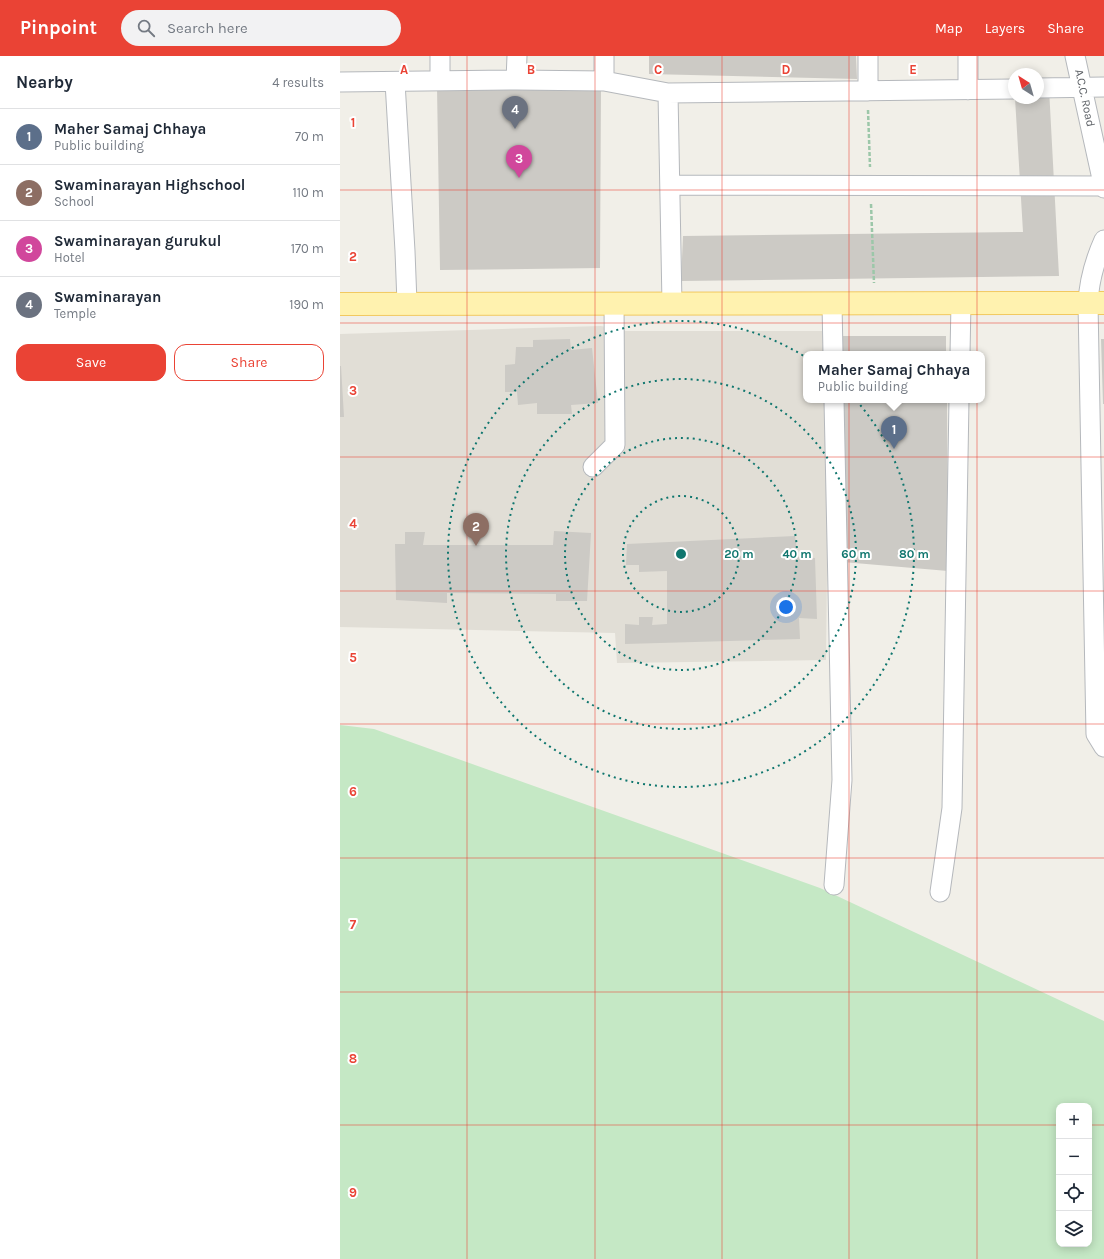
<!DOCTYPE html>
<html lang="en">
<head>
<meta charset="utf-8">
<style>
  body { margin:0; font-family:Karla,sans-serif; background:#f2f2f3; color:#1f2937 }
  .controls { position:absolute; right:12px; bottom:12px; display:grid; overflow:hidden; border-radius:8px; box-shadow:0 2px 10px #0003 }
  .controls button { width:36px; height:36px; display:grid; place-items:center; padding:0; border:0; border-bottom:1px solid #e0e1e3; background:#fff; color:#1f2937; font:20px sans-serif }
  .compass { position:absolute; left:668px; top:12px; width:36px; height:36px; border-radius:50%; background:#fff; box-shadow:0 2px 10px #0003; rotate:323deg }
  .you { position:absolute; left:446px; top:551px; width:14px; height:14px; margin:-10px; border:3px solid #fff; border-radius:50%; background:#1a73e8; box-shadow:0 0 0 6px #1a73e833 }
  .badge { display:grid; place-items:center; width:26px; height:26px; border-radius:50%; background:#ea4335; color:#fff; font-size:13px; font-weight:700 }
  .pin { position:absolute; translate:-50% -33px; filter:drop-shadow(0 1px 2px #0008) }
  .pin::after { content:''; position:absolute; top:21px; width:14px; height:12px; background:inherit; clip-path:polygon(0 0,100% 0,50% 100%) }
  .popup { position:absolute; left:463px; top:295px; width:182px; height:52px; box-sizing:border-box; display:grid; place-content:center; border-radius:8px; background:#fff; filter:drop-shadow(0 1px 3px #0005); font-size:13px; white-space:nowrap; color:#747a83 }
  .popup b { font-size:15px; color:#1f2937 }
  .popup::after { content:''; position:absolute; left:50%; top:100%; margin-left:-8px; border:8px solid transparent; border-top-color:#fff }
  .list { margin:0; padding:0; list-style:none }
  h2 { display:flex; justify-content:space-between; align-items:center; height:52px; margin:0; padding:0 16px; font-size:17px }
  h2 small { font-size:13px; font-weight:400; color:#747a83 }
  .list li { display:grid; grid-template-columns:26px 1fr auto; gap:12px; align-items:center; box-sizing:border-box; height:56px; padding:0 16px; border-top:1px solid #e0e1e3 }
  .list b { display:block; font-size:15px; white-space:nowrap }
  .list p { margin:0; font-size:13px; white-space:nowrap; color:#747a83 }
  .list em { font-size:13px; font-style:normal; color:#747a83 }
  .actions { display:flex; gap:8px; padding:12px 16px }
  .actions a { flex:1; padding:9px 0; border:1px solid #ea4335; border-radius:12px; text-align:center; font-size:14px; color:#ea4335 }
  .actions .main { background:#ea4335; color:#fff }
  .icon { flex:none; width:22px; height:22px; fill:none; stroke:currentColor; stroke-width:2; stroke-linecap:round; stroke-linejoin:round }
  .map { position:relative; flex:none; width:764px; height:1203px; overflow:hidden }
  header { display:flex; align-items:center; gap:24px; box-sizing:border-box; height:56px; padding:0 20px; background:#ea4335; color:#fff }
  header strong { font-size:19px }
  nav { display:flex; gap:22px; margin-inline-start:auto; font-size:14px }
  .search { width:280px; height:36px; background:#f2f2f3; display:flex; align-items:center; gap:10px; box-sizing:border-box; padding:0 14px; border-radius:22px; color:#747a83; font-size:15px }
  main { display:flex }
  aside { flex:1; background:#fff }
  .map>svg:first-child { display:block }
</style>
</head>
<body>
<header>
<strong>Pinpoint</strong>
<div class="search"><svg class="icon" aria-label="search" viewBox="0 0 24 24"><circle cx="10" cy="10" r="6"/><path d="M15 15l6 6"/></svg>Search here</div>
<nav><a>Map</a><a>Layers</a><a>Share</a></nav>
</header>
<main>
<aside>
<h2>Nearby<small>4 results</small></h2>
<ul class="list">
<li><span class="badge" style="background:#5c6f8a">1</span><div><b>Maher Samaj Chhaya</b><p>Public building</p></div><em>70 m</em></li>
<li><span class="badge" style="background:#8d6e63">2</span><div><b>Swaminarayan Highschool</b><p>School</p></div><em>110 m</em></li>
<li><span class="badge" style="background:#d1479c">3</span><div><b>Swaminarayan gurukul</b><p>Hotel</p></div><em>170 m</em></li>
<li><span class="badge" style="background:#6b7280">4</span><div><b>Swaminarayan</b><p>Temple</p></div><em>190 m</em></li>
</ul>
<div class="actions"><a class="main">Save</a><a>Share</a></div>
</aside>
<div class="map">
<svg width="764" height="1203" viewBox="0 0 764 1203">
  <rect width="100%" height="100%" fill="#f1efe8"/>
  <path fill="#e1ded6" d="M 261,270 L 286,275 L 489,275 L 489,298 L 466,298 L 466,344 L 489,344 L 486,604 L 277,607 L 275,577 L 0,571 L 0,278 Z"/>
  <path fill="#c5e8c5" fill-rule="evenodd" d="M 0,669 L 34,673 L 480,832 L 764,965 L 764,1203 L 0,1203 ZM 719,1050 L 749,1050 L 749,1188 L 719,1188 Z"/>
  <path fill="#cccac5" d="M 309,0 L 516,0 L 517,23 L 309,18 Z
    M 97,31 L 261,31 L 260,212 L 100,214 Z
    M 698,32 L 709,32 L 719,220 L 341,225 L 343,180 L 683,176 L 675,42 L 698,42 Z
    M 501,280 L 606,280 L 606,298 L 501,298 Z
    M 230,283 L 231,294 L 252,292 L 258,347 L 231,349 L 232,358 L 197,358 L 197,347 L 178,349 L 177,336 L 165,336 L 165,309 L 175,308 L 176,291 L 193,291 L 193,284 Z
    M 761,283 L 764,283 L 764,348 L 763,348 Z
    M 0,310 L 1,310 L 4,361 L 0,361 Z
    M 501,344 L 607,344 L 608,515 L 503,506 Z
    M 214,475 L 251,477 L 247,545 L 216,545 L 216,538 L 107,537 L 107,547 L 56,544 L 55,488 L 65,488 L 65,476 L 85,476 L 83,489 L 213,489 Z
    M 455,480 L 458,501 L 475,502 L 477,563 L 459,562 L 460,583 L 285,588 L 285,568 L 299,569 L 299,561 L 313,561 L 312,569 L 327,568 L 327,515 L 299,516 L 299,509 L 286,509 L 287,488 Z"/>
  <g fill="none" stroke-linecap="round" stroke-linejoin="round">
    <defs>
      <path id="minor" d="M 100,0 L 100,25
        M 264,0 L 264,25
        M 735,0 L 764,132
        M 176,24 L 177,0
        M 0,26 L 176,24 L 264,25 L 328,37 L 674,33
        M 55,26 L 65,195 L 67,247
        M 698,32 L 764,31
        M 628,34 L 628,0
        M 528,35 L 528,0
        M 328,37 L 332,248
        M 330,129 L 764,130
        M 764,184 C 755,204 749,225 748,247 L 756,678 L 764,691
        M 492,248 L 493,298
        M 620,298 L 621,247
        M 253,411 L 275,389 L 274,247
        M 494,829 L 502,724 L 494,344
        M 600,836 L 612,752 L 619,344"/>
      <path id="major" d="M 0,248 L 764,247"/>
    </defs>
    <use href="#minor" stroke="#b5b8bc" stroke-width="21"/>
    <use href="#major" stroke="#f2c960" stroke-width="24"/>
    <path stroke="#9cc7a9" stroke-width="2.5" stroke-dasharray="4 2" stroke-linecap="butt" d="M 528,54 L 530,111
      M 531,148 L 534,227"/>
    <use href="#minor" stroke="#fff" stroke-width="19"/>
    <use href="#major" stroke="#fff2af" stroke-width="22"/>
  </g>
  <path fill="none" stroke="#ea4335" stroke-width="1" stroke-opacity="0.55" d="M 127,0 L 127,1203M 255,0 L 255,1203M 382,0 L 382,1203M 509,0 L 509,1203M 637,0 L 637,1203M 0,134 L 764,134M 0,267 L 764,267M 0,401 L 764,401M 0,535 L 764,535M 0,668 L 764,668M 0,802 L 764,802M 0,936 L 764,936M 0,1069 L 719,1069M 749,1069 L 764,1069"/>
  <g fill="none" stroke="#0f766e" stroke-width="2" stroke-dasharray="2 4">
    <circle cx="341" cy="498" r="58"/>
    <circle cx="341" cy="498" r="116"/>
    <circle cx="341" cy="498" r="175"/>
    <circle cx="341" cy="498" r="233"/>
  </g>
  <g text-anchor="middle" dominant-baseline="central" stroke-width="4" stroke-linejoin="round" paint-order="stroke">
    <g font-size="12" fill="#5f6368" stroke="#fff">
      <text transform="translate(745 42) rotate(78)">A.C.C. Road</text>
    </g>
  </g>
  <g font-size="13" text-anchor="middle" font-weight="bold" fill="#ea4335" stroke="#fff" stroke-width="4" stroke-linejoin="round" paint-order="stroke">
    <text x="64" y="18">A</text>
    <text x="191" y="18">B</text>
    <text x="318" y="18">C</text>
    <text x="446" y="18">D</text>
    <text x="573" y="18">E</text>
    <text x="13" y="71">1</text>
    <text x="13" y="205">2</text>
    <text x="13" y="339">3</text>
    <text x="13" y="472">4</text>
    <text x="13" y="606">5</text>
    <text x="13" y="740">6</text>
    <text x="13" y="873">7</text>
    <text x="13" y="1007">8</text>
    <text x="13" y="1141">9</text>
  </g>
  <circle cx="341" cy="498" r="6" fill="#0f766e" stroke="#fff" stroke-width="2"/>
  <g font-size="12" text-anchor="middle" font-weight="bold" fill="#0f766e" stroke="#fff" stroke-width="4" stroke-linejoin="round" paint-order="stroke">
    <text x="399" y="502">20 m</text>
    <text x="457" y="502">40 m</text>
    <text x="516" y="502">60 m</text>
    <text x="574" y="502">80 m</text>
  </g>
</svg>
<div class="controls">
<button>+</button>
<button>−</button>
<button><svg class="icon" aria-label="locate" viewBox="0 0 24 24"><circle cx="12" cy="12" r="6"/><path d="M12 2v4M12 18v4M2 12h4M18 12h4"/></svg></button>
<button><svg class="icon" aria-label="layers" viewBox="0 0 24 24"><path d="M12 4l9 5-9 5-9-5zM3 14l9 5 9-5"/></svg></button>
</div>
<svg class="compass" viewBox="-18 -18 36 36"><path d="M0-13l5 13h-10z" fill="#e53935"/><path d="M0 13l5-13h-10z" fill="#747a83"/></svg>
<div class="you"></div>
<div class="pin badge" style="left:554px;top:393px;background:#5c6f8a">1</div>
<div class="popup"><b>Maher Samaj Chhaya</b>Public building</div>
<div class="pin badge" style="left:136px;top:490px;background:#8d6e63">2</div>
<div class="pin badge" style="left:179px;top:122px;background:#d1479c">3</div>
<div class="pin badge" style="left:175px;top:73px;background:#6b7280">4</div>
</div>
</main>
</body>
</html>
